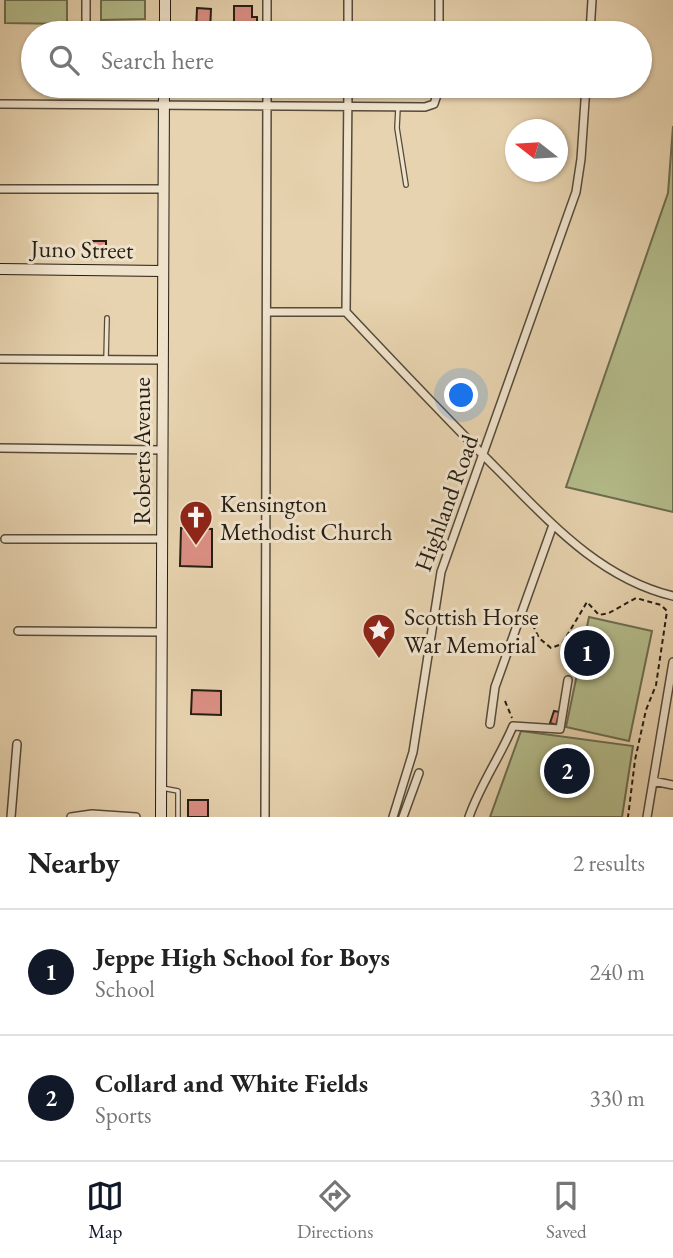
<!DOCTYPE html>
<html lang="en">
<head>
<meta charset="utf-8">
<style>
  body { margin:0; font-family:"EB Garamond",serif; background:#f2f2f2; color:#222 }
  .compass { position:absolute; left:505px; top:119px; width:63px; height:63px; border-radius:50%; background:#fff; box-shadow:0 2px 5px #0004; rotate:287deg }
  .you { position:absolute; left:462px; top:396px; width:24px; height:24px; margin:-18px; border:5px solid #fff; border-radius:50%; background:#1a73e8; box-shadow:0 0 0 10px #1a73e833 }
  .badge { display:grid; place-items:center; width:46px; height:46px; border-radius:50%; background:#111827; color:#fff; font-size:23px; font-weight:700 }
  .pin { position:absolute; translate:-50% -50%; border:4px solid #fff; box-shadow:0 2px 7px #0006 }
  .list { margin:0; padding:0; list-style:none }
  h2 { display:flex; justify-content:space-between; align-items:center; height:91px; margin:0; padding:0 28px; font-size:30px }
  h2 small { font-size:23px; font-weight:400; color:#767676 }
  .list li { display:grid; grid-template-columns:46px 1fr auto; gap:21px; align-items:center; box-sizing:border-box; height:126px; padding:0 28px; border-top:2px solid #e0e0e0 }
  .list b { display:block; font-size:26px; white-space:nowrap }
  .list p { margin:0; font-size:23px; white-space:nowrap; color:#767676 }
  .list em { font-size:23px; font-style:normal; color:#767676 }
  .icon { flex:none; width:38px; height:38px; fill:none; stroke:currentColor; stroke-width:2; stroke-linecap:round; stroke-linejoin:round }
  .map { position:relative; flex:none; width:673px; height:817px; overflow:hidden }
  .search { position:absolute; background:#fff; box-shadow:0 2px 5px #0004; left:21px; right:21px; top:21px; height:77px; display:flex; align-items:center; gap:18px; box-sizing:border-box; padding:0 24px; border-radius:38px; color:#767676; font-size:26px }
  .sheet { height:343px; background:#fff }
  nav { display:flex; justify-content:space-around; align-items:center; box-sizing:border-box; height:98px; border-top:2px solid #e0e0e0; background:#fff; font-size:19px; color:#767676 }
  nav a { display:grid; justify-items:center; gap:4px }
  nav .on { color:#111827 }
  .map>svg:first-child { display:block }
</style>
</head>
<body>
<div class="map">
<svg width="673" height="817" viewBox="0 0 673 817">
  <rect width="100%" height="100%" fill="#e7d3af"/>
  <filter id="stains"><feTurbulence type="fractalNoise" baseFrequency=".00286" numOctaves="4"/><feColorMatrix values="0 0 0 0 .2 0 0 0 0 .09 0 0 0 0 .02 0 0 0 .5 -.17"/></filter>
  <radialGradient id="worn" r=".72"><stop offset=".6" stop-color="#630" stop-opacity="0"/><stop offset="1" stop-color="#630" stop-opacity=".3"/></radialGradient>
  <path fill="#b4bc8b" stroke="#6c6c4f" stroke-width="2" d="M 5,0 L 67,0 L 67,24 L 5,23 Z
    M 101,0 L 145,0 L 145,19 L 101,20 Z
    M 673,126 L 673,512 L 566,487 L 668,193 Z
    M 589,617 L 652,631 L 629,741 L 566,727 Z
    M 521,731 L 633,746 L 622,817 L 490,817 Z"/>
  <path fill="#dc8f85" stroke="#241d13" stroke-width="2" d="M 234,6 L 252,6 L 252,17 L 257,17 L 257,23 L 234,23 Z
    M 197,8 L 211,9 L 210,32 L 196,32 Z
    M 242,25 L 253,25 L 252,33 L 241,33 Z
    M 191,86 L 212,86 L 212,92 L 198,92 Z
    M 214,86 L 222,86 L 222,97 L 214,97 Z
    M 226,86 L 239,86 L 239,94 L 226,91 Z
    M 241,86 L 255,86 L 255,96 L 241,93 Z
    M 91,241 L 106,241 L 106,259 L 90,258 Z
    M 181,528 L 212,529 L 212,567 L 180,566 Z
    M 192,690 L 221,691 L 221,715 L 191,714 Z
    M 554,711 L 560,712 L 556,725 L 550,723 Z
    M 188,800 L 208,800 L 208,817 L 188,817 Z"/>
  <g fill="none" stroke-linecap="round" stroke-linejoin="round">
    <defs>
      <path id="lane" d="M 398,108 L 397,128 L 406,185
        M 106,360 L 107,318
        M 162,788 L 178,791 L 178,817"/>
      <path id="street" d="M 86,0 L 86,33
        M 439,0 L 439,33
        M 267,33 L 267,0
        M 348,33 L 348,0
        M 590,33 L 592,0
        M 0,104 L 425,107 L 434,104 L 440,86
        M 0,189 L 164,189
        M 267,312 L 346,312 C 396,365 446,418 498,470 C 550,522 599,578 673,596
        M 346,312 L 348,86
        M 0,359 L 163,360
        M 0,448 L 162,450
        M 5,539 L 161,539
        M 18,631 L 161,632
        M 490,724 L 495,687 L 553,525
        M 653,781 L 673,785
        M 11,817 L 17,744
        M 71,817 L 92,814 L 136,817
        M 265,817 L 267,86
        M 393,817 L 413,752 L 441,572 L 576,192 L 581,159 L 586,86
        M 403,817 L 419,773
        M 469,817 C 480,785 500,757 513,726 L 560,729 L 568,680
        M 647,817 L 673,662"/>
      <path id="secondary" d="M 165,33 L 165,0
        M 0,269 L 163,271
        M 161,817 L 164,86"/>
    </defs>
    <use href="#lane" stroke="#554a3a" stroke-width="6"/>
    <use href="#street" stroke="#554a3a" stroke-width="10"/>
    <use href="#secondary" stroke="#241d13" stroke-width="12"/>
    <path stroke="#241d13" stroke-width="2" stroke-dasharray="5 3.5" stroke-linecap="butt" d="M 529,617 L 539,638 L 551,648 L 562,644 L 587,602 L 599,615 L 609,613 L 636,598 L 661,605 L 667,611 L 656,685 L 646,710 L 635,760 L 628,817
      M 505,701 L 512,718"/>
    <use href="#lane" stroke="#efe2cb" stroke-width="3.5"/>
    <use href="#street" stroke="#efe2cb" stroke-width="7"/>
    <use href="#secondary" stroke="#efe2cb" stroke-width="10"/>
  </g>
  <defs>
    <symbol id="church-pin" viewBox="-11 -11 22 30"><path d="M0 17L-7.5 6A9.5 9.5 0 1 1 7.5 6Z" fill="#8f2418" stroke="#efe2cb"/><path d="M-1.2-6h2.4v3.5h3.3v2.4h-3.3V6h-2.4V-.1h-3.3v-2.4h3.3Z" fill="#fff"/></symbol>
    <symbol id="sight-pin" viewBox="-11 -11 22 30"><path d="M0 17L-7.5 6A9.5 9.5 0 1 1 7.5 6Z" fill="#8f2418" stroke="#efe2cb"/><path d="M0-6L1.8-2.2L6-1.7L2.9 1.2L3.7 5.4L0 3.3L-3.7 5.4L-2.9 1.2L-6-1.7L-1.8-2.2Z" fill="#fff"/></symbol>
  </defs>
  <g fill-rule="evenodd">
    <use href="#church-pin" x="177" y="498" width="38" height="52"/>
    <use href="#sight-pin" x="360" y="611" width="38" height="52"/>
  </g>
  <g text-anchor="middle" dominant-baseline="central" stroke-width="6" stroke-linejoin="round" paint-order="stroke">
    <g font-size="24" fill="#241d13" stroke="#efe2cb">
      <text transform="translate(82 249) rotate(1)">Juno Street</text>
      <text transform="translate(141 451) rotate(-90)">Roberts Avenue</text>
      <text transform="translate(446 503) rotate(-70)">Highland Road</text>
    </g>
    <g font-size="24" fill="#241d13" stroke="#efe2cb" text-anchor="start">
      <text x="220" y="503">Kensington<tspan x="220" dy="28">Methodist Church</tspan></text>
      <text x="404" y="616">Scottish Horse<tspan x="404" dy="28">War Memorial</tspan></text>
    </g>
  </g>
  <rect width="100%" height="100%" filter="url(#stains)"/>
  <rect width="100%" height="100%" fill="url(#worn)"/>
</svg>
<svg class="compass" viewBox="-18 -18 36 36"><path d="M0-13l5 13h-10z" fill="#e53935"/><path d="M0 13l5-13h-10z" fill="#767676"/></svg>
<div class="you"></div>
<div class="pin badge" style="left:587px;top:653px">1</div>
<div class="pin badge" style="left:567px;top:771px">2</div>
<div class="search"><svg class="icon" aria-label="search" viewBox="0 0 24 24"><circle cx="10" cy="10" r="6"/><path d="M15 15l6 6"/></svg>Search here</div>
</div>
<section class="sheet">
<h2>Nearby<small>2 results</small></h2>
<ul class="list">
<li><span class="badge">1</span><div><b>Jeppe High School for Boys</b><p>School</p></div><em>240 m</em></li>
<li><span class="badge">2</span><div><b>Collard and White Fields</b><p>Sports</p></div><em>330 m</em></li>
</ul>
</section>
<nav>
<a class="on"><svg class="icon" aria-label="map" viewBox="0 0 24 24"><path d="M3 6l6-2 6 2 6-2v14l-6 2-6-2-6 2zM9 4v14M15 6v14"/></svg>Map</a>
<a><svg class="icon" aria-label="directions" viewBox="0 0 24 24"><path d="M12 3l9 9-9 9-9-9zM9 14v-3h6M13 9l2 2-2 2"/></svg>Directions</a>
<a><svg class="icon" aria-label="saved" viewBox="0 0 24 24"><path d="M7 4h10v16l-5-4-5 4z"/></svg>Saved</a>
</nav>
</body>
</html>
